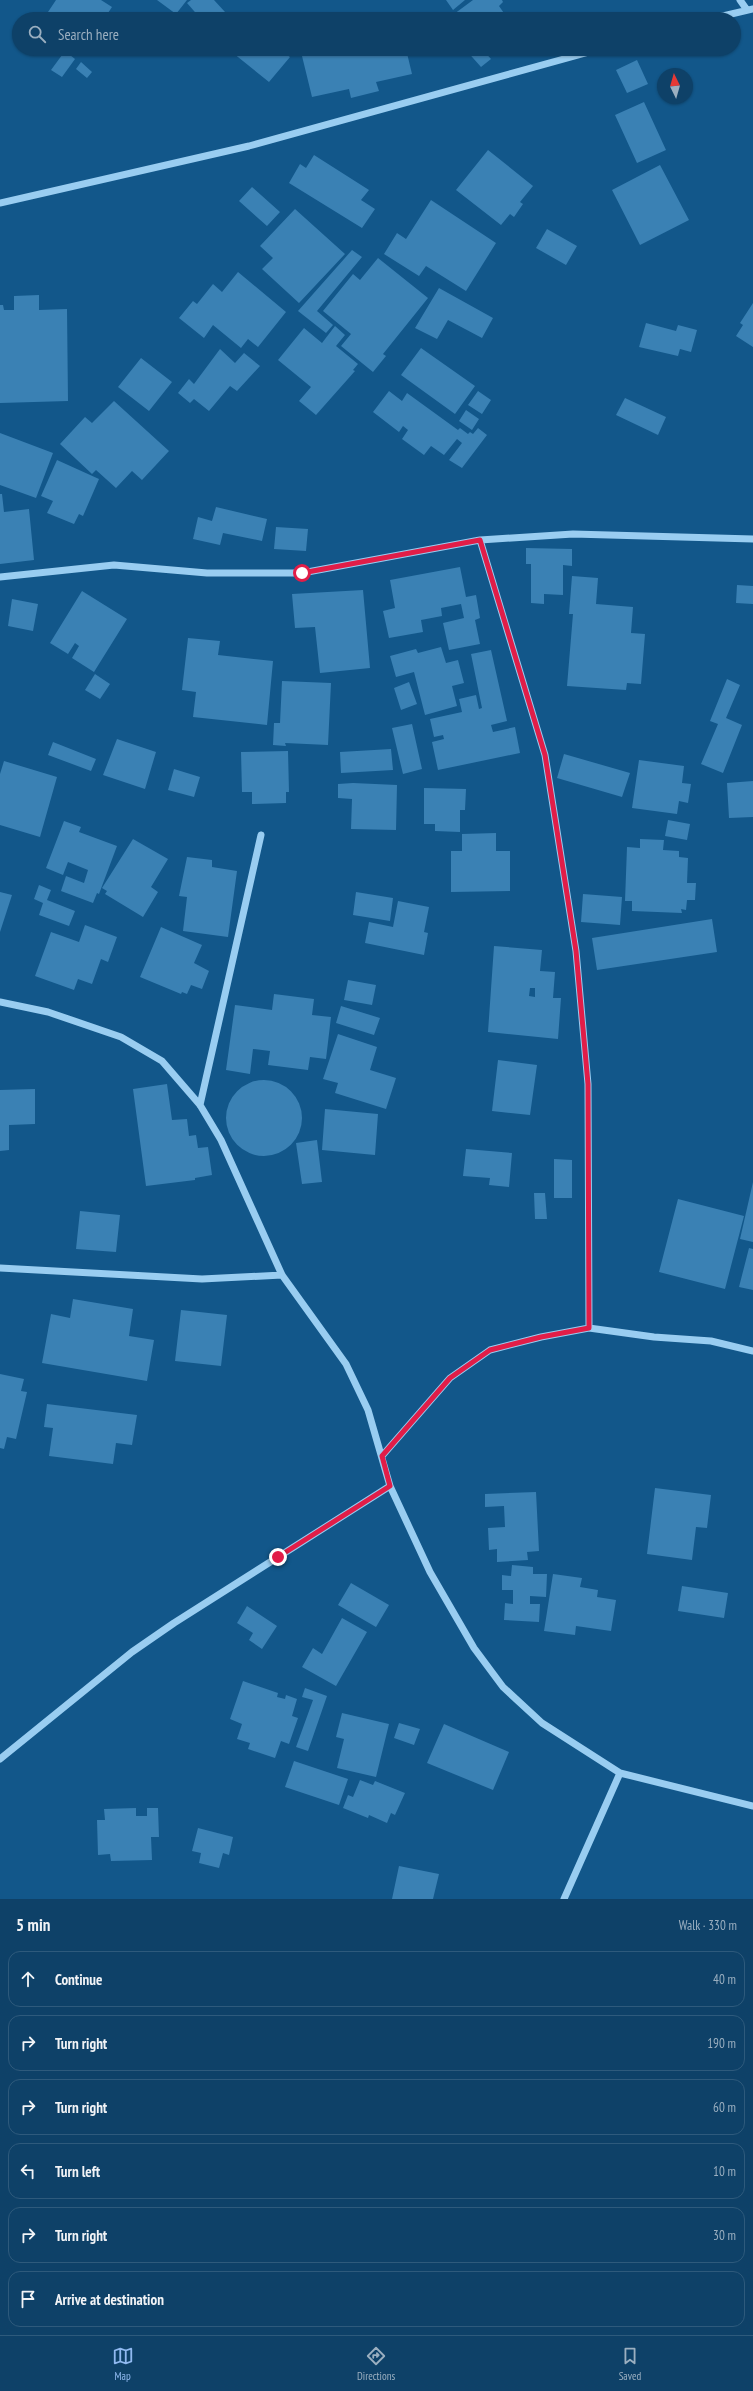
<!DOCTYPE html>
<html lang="en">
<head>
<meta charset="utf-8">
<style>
  body { margin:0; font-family:"PT Sans Narrow",sans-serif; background:#1c4c71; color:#f1f3f6 }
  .compass { position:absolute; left:657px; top:68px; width:36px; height:36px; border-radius:50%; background:#0e4168; box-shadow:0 1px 3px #0004; rotate:355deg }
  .stop { position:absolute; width:12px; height:12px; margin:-9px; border:3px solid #e11d48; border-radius:50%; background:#fff }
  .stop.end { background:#e11d48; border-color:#fff; box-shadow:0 1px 4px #0008 }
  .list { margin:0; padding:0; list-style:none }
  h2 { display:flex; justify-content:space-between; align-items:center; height:52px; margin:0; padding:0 16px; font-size:17px }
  h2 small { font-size:13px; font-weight:400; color:#9bafc0 }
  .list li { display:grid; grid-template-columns:26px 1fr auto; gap:12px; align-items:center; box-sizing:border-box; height:56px; margin:0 8px 8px; padding:0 8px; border:1px solid #2e5a7c; border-radius:12px }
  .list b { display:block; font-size:15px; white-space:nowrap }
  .list em { font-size:13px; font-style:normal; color:#9bafc0 }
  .icon { flex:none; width:22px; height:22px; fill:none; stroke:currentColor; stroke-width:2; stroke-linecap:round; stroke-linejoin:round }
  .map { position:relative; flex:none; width:753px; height:1899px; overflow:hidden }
  .search { position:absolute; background:#0e4168; box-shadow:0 1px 3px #0004; left:12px; right:12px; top:12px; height:44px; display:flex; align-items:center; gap:10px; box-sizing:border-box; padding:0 14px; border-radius:22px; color:#9bafc0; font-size:15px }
  .sheet { height:436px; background:#0e4168 }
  nav { display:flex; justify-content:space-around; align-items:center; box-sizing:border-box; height:56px; border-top:1px solid #2e5a7c; background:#0e4168; font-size:11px; color:#9bafc0 }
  nav a { display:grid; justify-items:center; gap:2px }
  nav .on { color:#90b9f0 }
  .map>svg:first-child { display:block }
</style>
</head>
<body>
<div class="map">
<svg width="753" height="1899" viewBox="0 0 753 1899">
  <rect width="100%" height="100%" fill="#12578a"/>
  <path fill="#3a81b4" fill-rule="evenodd" d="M 56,0 L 101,0 L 112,7 L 104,19 L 52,19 L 46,15 Z
    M 157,0 L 187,0 L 176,14 Z
    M 191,0 L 214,0 L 225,12 L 217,19 L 201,19 L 187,3 Z
    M 446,0 L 465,0 L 453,10 Z
    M 473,0 L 502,0 L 503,2 L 499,6 L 508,19 L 452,19 L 450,17 Z
    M 234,12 L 242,19 L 228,19 Z
    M 71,49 L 85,49 L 81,55 Z
    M 228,49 L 279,49 L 290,57 L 269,82 Z
    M 332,49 L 406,49 L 412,74 L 376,82 L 379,91 L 351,98 L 349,89 L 312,97 L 302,56 Z
    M 465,49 L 482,49 L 491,59 L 481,67 Z
    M 65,51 L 75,59 L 62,77 L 51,70 Z
    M 637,60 L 648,84 L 627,93 L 616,70 Z
    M 81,62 L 92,72 L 87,78 L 76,69 Z
    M 644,102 L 666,150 L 637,163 L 615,115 Z
    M 488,150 L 533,186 L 520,202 L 523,204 L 514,217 L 510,214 L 501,225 L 456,190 Z
    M 314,155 L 369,190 L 361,200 L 375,209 L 362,228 L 289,183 L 300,164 L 306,168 Z
    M 660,165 L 689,220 L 640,245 L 612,190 Z
    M 252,187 L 280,212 L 267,226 L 239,201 Z
    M 431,200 L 496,243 L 466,291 L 426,266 L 419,276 L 384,254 L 397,233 L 406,239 Z
    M 295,209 L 345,254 L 299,303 L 262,269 L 273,258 L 260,246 Z
    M 547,229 L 577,246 L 566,265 L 536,248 Z
    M 352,250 L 362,257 L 317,311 L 333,325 L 326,333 L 298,311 Z
    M 378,258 L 428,298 L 383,354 L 386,356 L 373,372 L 341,346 L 351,334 L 323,311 L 353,274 L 360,280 Z
    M 238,272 L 286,312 L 258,347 L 248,339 L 241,348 L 213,325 L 204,338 L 179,318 L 193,301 L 197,304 L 213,284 L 222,292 Z
    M 439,288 L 493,318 L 482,338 L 448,320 L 437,339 L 415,328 Z
    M 39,295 L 39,310 L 67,309 L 68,401 L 0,403 L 0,305 L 3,305 L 4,310 L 14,310 L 14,296 Z
    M 753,303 L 753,347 L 736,336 L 743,325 L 740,323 Z
    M 646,323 L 676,331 L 678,325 L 697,330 L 691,352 L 680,349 L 678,356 L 639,347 Z
    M 335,326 L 345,335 L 336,346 L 358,364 L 353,370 L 355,371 L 316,415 L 299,401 L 311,387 L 278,360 L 304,328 L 322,343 Z
    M 421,348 L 475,386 L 455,414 L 401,375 Z
    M 220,349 L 235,363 L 244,353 L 260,366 L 237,391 L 230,386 L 209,411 L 194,399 L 190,403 L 178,393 L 189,379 L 194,384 Z
    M 141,358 L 172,382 L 149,411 L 118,387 Z
    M 389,391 L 402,401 L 407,393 L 458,430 L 460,428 L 468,434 L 470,432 L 473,434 L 478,428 L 487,435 L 462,468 L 449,460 L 462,443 L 457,439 L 444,455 L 431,446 L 424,455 L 402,439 L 408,430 L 403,426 L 399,432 L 373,412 Z
    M 478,391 L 491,400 L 482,414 L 468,405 Z
    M 625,398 L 666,417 L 658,435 L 616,415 Z
    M 114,401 L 169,451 L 142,480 L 132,471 L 116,488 L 96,470 L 92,474 L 60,444 L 85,417 L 92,423 Z
    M 466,410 L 479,419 L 472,430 L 459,421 Z
    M 0,433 L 53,453 L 36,498 L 0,485 Z
    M 57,460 L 99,479 L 83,516 L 79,514 L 74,524 L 47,513 L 53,501 L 41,496 Z
    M 0,494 L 2,494 L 4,512 L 29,509 L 34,560 L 0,564 Z
    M 216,507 L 267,519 L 262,541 L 223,533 L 220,545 L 193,539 L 198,517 L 212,521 Z
    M 276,527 L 308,529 L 306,551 L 274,549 Z
    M 526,548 L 572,549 L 572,566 L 563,565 L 563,595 L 544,594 L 544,604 L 531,603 L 531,564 L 526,564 Z
    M 460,567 L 466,597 L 476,595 L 480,618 L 475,620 L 480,644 L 449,650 L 443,623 L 464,618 L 461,604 L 441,608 L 442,616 L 421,620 L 423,632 L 389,638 L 383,611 L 395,608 L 390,580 Z
    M 572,576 L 598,578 L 596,604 L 633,607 L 631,633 L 645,634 L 641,684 L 627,683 L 626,690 L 567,686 L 573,614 L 569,614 Z
    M 737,585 L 753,586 L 753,604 L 736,603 Z
    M 363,590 L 370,668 L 320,673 L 315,627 L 295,628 L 292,594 Z
    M 82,591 L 127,619 L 94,672 L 72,658 L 79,646 L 75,643 L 68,654 L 50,643 Z
    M 12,599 L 38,604 L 33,631 L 8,626 Z
    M 188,638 L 220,641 L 218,655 L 273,661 L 267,725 L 193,717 L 196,692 L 182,690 Z
    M 441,647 L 446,663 L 458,660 L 464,683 L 452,686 L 457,706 L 425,715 L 414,672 L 396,677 L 390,656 L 416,649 L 418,653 Z
    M 491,650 L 507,721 L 491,725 L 493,732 L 515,727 L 520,753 L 438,770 L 432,742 L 444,739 L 443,735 L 434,737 L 430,719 L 462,712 L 459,699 L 476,695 L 479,709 L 482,708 L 471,654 Z
    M 95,674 L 110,684 L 100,699 L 85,690 Z
    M 727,679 L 740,685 L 726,718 L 742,725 L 723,773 L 701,764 L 718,724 L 710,721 Z
    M 282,681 L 331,683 L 328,745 L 285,743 L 286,746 L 273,745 L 274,723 L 280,723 Z
    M 409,682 L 417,704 L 401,710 L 394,688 Z
    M 412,724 L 422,769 L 403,774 L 392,728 Z
    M 117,739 L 156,752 L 145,789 L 103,775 Z
    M 53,742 L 96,759 L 91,771 L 48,755 Z
    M 391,749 L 393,770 L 341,773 L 340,752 Z
    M 288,751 L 289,792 L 286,792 L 286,803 L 252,804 L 252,792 L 242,792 L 241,752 Z
    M 564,754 L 630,773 L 622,797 L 557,778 Z
    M 639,760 L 684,766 L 682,783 L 691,784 L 688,803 L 679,801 L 677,814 L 632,808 Z
    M 4,761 L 57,777 L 40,837 L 0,825 L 0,774 Z
    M 174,769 L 200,777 L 194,797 L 168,790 Z
    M 753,781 L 753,817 L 729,818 L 727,783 Z
    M 353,783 L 397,785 L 396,830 L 351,829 L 352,799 L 338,798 L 338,784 Z
    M 424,788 L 466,789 L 465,810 L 460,810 L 460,832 L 435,831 L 435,824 L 424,824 Z
    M 668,820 L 690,824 L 687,840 L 665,836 Z
    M 64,821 L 81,827 L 79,832 L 117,846 L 99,894 L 97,893 L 93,903 L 61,891 L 66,876 L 84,883 L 88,870 L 68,862 L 63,875 L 46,868 Z
    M 496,833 L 496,851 L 510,851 L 510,891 L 451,892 L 451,851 L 462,851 L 462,834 Z
    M 133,839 L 168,859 L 151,887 L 158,892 L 143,917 L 105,894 L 107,891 L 102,888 Z
    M 640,839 L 664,840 L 663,850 L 679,851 L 679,857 L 688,858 L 687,883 L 696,883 L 695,900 L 687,900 L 686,910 L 681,909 L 682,913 L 632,911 L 632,901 L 625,901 L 627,847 L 640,848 Z
    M 187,857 L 212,860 L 212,867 L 237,871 L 228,937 L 183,931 L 187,897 L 179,896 Z
    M 39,885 L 51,890 L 47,900 L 75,911 L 69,926 L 39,915 L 43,903 L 34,899 Z
    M 0,892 L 12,895 L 0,932 Z
    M 356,892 L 393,898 L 390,921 L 353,915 Z
    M 583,894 L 622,897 L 620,925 L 581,922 Z
    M 398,901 L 429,907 L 424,932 L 428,933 L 424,955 L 365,943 L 369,922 L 393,927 Z
    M 712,919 L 717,952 L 597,970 L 592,938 Z
    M 85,925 L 117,937 L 108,962 L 101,959 L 92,984 L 78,979 L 74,990 L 35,976 L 51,932 L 79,942 Z
    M 161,927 L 202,945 L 194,963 L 209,971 L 202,989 L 191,985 L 187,994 L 182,992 L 181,994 L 140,977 Z
    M 494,946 L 542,950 L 540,971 L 555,972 L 553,998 L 561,998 L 558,1039 L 488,1032 ZM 530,988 L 535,988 L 535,997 L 529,996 Z
    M 348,980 L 376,985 L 372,1005 L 344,1000 Z
    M 274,994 L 314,999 L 312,1015 L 331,1017 L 326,1059 L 310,1057 L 308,1070 L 268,1065 L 270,1051 L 253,1049 L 250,1074 L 226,1070 L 235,1005 L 272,1010 Z
    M 341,1006 L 380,1018 L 374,1035 L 336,1023 Z
    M 338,1034 L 377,1047 L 370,1070 L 396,1078 L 386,1109 L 335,1093 L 338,1083 L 323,1079 Z
    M 498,1060 L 537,1065 L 530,1115 L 492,1111 Z
    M226 1118a38 38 0 1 1 76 0a38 38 0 1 1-76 0Z
    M 167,1084 L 172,1120 L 187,1119 L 189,1136 L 196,1135 L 198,1148 L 208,1147 L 212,1175 L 195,1178 L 195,1180 L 146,1186 L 133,1089 Z
    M 35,1089 L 35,1124 L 9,1125 L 9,1150 L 0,1151 L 0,1090 Z
    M 325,1109 L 378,1114 L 375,1155 L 322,1150 Z
    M 317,1140 L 322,1182 L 302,1184 L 296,1143 Z
    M 466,1149 L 512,1153 L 509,1187 L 489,1185 L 490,1178 L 463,1176 Z
    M 554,1159 L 572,1160 L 572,1198 L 554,1198 Z
    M 753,1182 L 753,1242 L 740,1239 Z
    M 534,1193 L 545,1193 L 547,1219 L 535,1219 Z
    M 678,1199 L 744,1216 L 725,1289 L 659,1272 Z
    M 80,1211 L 120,1215 L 116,1252 L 76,1249 Z
    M 749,1248 L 753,1249 L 753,1290 L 739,1287 Z
    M 73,1299 L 133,1309 L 129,1336 L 154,1340 L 147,1381 L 42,1363 L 51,1314 L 70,1318 Z
    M 181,1310 L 227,1315 L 221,1366 L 175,1361 Z
    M 0,1374 L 24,1379 L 21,1391 L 27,1392 L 16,1439 L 7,1437 L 4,1449 L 0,1448 Z
    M 47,1404 L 137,1415 L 132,1445 L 116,1443 L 113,1464 L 49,1456 L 53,1428 L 44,1427 Z
    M 655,1488 L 711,1495 L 707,1528 L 696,1527 L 692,1560 L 647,1554 Z
    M 536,1492 L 539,1551 L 527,1552 L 528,1560 L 497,1562 L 497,1549 L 489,1550 L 488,1528 L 505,1527 L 504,1506 L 485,1507 L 485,1494 Z
    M 512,1565 L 533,1567 L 533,1574 L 547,1574 L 546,1597 L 530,1596 L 530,1604 L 540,1604 L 539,1622 L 504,1620 L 505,1603 L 513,1604 L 513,1590 L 502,1590 L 502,1575 L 511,1576 Z
    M 553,1574 L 582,1578 L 580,1587 L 598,1590 L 597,1597 L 616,1600 L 611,1631 L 576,1626 L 575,1635 L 544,1631 Z
    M 351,1583 L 389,1605 L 376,1627 L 338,1605 Z
    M 682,1586 L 728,1593 L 724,1618 L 678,1611 Z
    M 247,1606 L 277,1626 L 262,1649 L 249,1640 L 253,1633 L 237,1623 Z
    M 342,1618 L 367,1632 L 336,1686 L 302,1667 L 313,1648 L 322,1654 Z
    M 243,1681 L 278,1693 L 277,1697 L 285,1699 L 286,1695 L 297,1699 L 292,1716 L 298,1718 L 289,1744 L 281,1741 L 275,1758 L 248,1749 L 250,1743 L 237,1739 L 242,1724 L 230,1719 Z
    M 305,1688 L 327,1696 L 308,1751 L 296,1747 L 313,1700 L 302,1697 Z
    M 342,1713 L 389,1724 L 376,1777 L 337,1768 L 344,1739 L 336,1737 Z
    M 399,1723 L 420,1729 L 414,1745 L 394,1738 Z
    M 444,1724 L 509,1752 L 493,1790 L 427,1763 Z
    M 294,1761 L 348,1779 L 339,1805 L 285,1787 Z
    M 360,1780 L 373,1785 L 375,1781 L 405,1793 L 395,1815 L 391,1813 L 387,1823 L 369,1815 L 368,1818 L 343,1808 L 348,1795 L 353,1797 Z
    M 136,1808 L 136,1816 L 147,1816 L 147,1808 L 158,1808 L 159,1837 L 151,1837 L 152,1860 L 111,1861 L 110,1854 L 98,1855 L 97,1820 L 105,1820 L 104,1809 Z
    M 198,1828 L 233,1837 L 229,1855 L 223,1853 L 219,1868 L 199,1863 L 201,1853 L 192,1851 Z
    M 399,1866 L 439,1874 L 433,1899 L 392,1899 Z"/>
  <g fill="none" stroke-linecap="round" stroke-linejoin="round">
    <path stroke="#99cdf1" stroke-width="7" d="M 740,0 L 747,10
      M 710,19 L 753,9
      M 0,203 L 249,146 L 600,49
      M 480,540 L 545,755 L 576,951 L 588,1084 L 589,1328
      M 0,577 L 114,565 L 207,573 L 302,573 L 480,540 L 573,534 L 753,539
      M 0,1002 L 48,1012 L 121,1037 L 162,1061 L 200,1105 L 221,1140 L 282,1275 L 346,1364 L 368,1410 L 390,1486 L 430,1572 L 474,1648 L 503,1687 L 542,1723 L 620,1773 L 753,1806
      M 200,1105 L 261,835
      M 0,1268 L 202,1279 L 282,1275
      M 382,1456 L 450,1378 L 490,1350 L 541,1337 L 589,1328 L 654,1337 L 711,1341 L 753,1351
      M 0,1759 L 132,1652 L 174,1623 L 390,1486
      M 564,1899 L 620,1773"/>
  </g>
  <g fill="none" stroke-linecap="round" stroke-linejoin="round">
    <path stroke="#e11d48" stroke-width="5" d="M 278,1557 L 390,1486 L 382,1456 L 450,1378 L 490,1350 L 541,1337 L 589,1328 L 588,1084 L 576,951 L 545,755 L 480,540 L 302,573"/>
  </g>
</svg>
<svg class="compass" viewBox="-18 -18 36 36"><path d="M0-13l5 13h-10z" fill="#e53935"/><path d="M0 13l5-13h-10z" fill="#9bafc0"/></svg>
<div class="stop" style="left:302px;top:573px"></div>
<div class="stop end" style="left:278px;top:1557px"></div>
<div class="search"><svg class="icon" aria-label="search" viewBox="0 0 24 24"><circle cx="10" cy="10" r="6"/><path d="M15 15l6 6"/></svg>Search here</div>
</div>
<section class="sheet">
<h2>5 min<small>Walk · 330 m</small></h2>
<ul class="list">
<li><svg class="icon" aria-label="ahead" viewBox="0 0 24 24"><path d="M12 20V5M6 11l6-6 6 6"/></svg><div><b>Continue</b></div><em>40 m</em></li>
<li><svg class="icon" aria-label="right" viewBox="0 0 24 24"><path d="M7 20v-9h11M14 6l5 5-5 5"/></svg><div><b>Turn right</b></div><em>190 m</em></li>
<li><svg class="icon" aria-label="right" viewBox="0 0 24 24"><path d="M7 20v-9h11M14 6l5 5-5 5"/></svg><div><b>Turn right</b></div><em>60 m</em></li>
<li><svg class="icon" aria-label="left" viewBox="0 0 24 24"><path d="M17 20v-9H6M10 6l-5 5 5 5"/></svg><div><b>Turn left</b></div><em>10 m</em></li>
<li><svg class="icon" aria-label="right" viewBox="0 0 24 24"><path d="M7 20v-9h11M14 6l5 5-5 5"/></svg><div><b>Turn right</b></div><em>30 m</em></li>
<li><svg class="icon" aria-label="arrive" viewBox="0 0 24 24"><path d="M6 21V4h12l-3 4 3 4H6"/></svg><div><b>Arrive at destination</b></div></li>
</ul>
</section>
<nav>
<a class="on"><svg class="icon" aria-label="map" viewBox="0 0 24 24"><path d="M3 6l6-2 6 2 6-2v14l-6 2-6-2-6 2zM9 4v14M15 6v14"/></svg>Map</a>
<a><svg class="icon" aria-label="directions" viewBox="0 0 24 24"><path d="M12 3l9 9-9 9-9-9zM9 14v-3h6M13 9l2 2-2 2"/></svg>Directions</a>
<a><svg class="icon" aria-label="saved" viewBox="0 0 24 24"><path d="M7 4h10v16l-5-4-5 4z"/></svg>Saved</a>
</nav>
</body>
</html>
